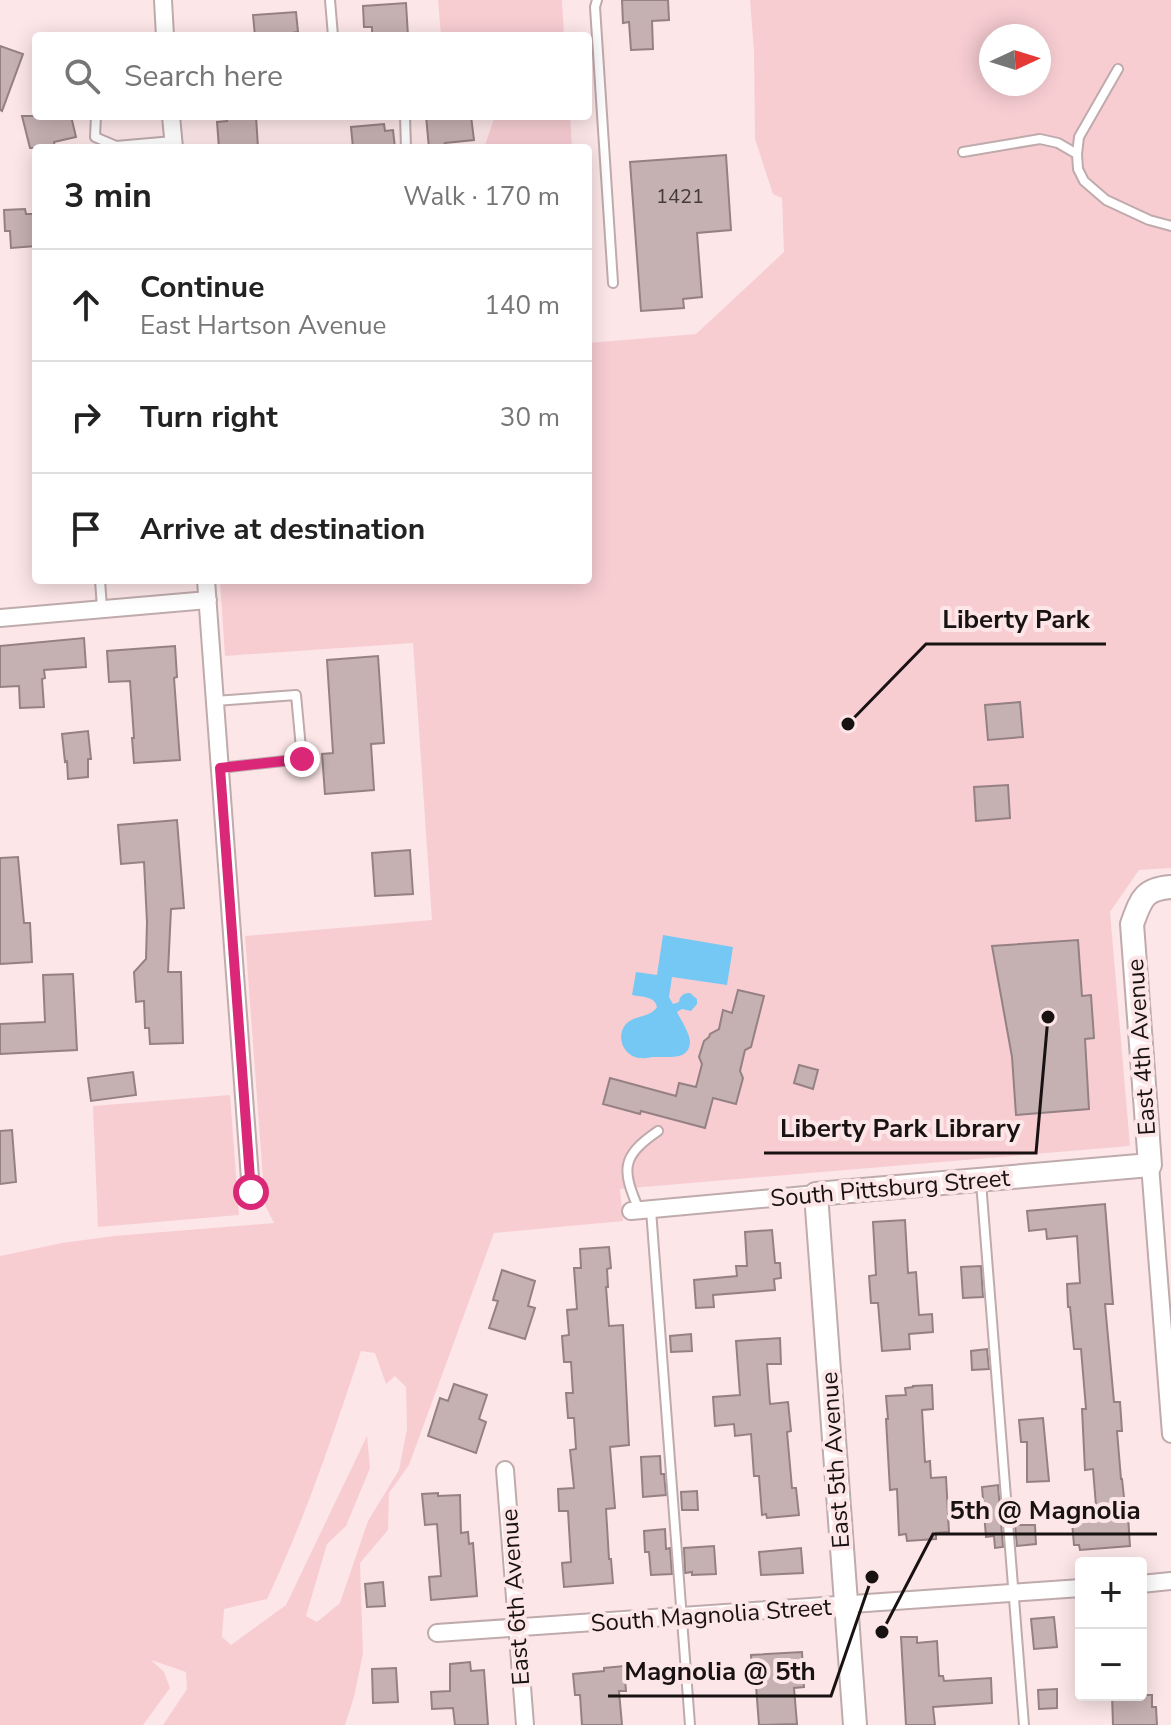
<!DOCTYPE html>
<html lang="en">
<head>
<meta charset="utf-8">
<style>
  body { margin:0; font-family:"Nunito Sans",sans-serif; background:#f2f2f2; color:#222 }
  .controls { position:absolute; right:24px; bottom:24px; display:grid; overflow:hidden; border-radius:8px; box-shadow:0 4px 20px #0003 }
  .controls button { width:72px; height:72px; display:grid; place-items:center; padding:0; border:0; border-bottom:2px solid #e0e0e0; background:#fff; color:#222; font:40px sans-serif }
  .compass { position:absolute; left:979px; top:24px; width:72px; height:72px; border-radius:50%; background:#fff; box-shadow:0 4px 20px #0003; rotate:86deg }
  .stop { position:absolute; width:24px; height:24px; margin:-18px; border:6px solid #db2777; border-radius:50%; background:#fff }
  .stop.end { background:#db2777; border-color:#fff; box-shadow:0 2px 8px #0008 }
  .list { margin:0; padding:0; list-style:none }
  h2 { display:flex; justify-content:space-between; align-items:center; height:104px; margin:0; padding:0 32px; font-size:34px }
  h2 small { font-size:26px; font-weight:400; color:#767676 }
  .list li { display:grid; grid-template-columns:52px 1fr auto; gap:24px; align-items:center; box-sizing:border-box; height:112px; padding:0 32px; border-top:2px solid #e0e0e0 }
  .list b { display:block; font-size:30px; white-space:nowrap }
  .list p { margin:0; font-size:26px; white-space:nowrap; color:#767676 }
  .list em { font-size:26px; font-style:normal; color:#767676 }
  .icon { flex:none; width:44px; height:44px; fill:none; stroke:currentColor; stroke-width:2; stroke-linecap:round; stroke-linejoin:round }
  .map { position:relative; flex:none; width:1171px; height:1725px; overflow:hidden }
  .search { position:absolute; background:#fff; box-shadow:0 4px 20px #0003; left:32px; top:32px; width:560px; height:88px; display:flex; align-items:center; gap:20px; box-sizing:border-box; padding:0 28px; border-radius:8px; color:#767676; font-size:30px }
  .panel { position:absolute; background:#fff; box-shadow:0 4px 20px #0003; left:32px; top:144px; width:560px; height:440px; border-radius:8px }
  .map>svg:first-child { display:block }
</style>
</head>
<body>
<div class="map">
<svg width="1171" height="1725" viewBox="0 0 1171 1725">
  <rect width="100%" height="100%" fill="#fce6e8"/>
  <path fill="#f7cdd2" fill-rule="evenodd" d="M 438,0 L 562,0 L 564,36 L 441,36 Z
    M 750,0 L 1171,0 L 1171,868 L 1139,870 L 1110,912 L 1130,1146 L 620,1189 L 623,1221 L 494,1233 L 409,1465 L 389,1493 L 388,1530 L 360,1563 L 363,1653 L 354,1697 L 345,1725 L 163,1725 L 187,1689 L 186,1672 L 151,1660 L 164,1672 L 170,1688 L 143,1725 L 0,1725 L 0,1256 L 62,1243 L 114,1236 L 274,1223 L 265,1205 L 245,936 L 432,920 L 413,643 L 225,656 L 220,580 L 588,580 L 588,343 L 696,334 L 784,252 L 782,198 L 773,194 L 755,139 L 754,51 ZM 991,36 L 1039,36 L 1039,84 L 991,84 ZM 361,1351 L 375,1353 L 386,1384 L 395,1376 L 406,1387 L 407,1429 L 399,1470 L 368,1521 L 340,1603 L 317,1622 L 306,1616 L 327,1544 L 346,1526 L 370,1468 L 367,1436 L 286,1605 L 231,1645 L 222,1637 L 224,1609 L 267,1599 C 305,1519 333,1435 361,1351 Z
    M 495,116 L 570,116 L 572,148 L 484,148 Z
    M 230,1095 L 239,1215 L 98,1227 L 93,1106 Z"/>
  <path fill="#76c8f4" d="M 663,935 L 733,947 L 727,985 L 672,977 L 669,997 L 673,1004 L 679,1002 C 680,995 684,993 690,993 L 697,999 L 697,1004 L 691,1011 L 682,1009 L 677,1012 C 681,1020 689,1032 690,1041 C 690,1062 666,1056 654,1057 C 649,1057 646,1059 641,1058 C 628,1058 618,1044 622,1031 C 628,1013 649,1020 657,1007 C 655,996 642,997 632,995 L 636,972 L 657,975 Z"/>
  <path fill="#c5b0b2" stroke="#958183" stroke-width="2" d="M 622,0 L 668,0 L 669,20 L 652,21 L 653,49 L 631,50 L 629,22 L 623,23 Z
    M 406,3 L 408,36 L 372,36 L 372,27 L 364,27 L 363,6 Z
    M 296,12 L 298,32 L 291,33 L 291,36 L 255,36 L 253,15 Z
    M 0,46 L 23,54 L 2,111 L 0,110 Z
    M 22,116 L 71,116 L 76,137 L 54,142 L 55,148 L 30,148 Z
    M 226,116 L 256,116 L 258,148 L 219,148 L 217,122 L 227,121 Z
    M 426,116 L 471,116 L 474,140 L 445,143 L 442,148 L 429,148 Z
    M 384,124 L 385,131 L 393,130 L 395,148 L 353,148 L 351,127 Z
    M 726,155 L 731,230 L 697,233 L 702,297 L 683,299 L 684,308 L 641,311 L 630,162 Z
    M 25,209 L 26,214 L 36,214 L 36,246 L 11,248 L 10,231 L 5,231 L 4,210 Z
    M 84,638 L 86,667 L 44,670 L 45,678 L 42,679 L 44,707 L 20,708 L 19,686 L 0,687 L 0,646 Z
    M 175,646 L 177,677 L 174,678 L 180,760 L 134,763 L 132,738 L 134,738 L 130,681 L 109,682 L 107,651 Z
    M 378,656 L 384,743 L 371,744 L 374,790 L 325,794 L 322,754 L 333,753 L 327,660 Z
    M 1020,702 L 1023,737 L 988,740 L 985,705 Z
    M 88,731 L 91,759 L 88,759 L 88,777 L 68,779 L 67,761 L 65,762 L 62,734 Z
    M 1008,785 L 1010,818 L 976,821 L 974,787 Z
    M 177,820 L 184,908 L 171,909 L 168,972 L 181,972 L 183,1043 L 150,1044 L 149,1028 L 145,1028 L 144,1001 L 136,1002 L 134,972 L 146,959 L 147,922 L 144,862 L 121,864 L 118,825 Z
    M 410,850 L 413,894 L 375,896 L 372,853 Z
    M 18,857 L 24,923 L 30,923 L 32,962 L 0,964 L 0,858 Z
    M 1078,940 L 1082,996 L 1091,995 L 1094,1038 L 1085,1039 L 1089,1109 L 1016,1115 L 1012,1057 L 992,946 Z
    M 73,974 L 77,1050 L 0,1054 L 0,1024 L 45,1022 L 43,975 Z
    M 738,990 L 764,996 L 751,1047 L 745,1050 L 740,1071 L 743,1078 L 736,1104 L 713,1098 L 705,1128 L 641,1111 L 640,1114 L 603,1104 L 610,1078 L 676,1096 L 679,1083 L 696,1087 L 702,1064 L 699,1057 L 704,1041 L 709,1037 L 710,1034 L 719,1029 L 723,1010 L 732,1013 Z
    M 799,1065 L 818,1070 L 813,1089 L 794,1083 Z
    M 133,1072 L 136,1095 L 91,1101 L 88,1078 Z
    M 12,1130 L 16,1182 L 0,1184 L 0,1131 Z
    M 1105,1204 L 1113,1304 L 1105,1304 L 1114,1402 L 1120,1402 L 1122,1431 L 1117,1431 L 1121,1479 L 1122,1479 L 1126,1516 L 1128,1516 L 1130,1546 L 1080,1550 L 1079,1545 L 1074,1545 L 1072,1522 L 1078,1522 L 1078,1520 L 1097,1518 L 1093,1469 L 1085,1470 L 1082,1409 L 1086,1409 L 1081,1349 L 1074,1349 L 1070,1307 L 1068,1307 L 1067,1284 L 1080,1283 L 1077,1236 L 1047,1239 L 1046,1229 L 1029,1231 L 1027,1211 Z
    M 905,1220 L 908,1273 L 916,1272 L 919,1315 L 932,1314 L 933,1332 L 909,1334 L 910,1349 L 882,1351 L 878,1303 L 871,1303 L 869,1276 L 876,1275 L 873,1222 Z
    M 772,1230 L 775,1263 L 780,1263 L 781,1278 L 774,1279 L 775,1290 L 713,1295 L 714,1307 L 696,1308 L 694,1280 L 737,1276 L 736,1266 L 747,1266 L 745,1232 Z
    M 609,1247 L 611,1268 L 607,1269 L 608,1287 L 606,1287 L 609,1326 L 623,1325 L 629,1445 L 610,1447 L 615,1508 L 606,1509 L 609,1559 L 611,1559 L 613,1583 L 564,1587 L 562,1563 L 571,1562 L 568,1511 L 559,1511 L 558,1489 L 574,1488 L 570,1450 L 576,1449 L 574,1418 L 568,1418 L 566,1393 L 573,1393 L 571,1362 L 564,1362 L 562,1336 L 569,1335 L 567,1310 L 577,1309 L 574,1268 L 581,1268 L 580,1249 Z
    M 981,1266 L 983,1297 L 963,1298 L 961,1267 Z
    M 502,1270 L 535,1281 L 528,1306 L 535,1308 L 525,1339 L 489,1328 L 498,1301 L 493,1300 Z
    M 691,1334 L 692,1351 L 671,1352 L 670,1336 Z
    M 780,1338 L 781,1364 L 767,1364 L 770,1404 L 788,1402 L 791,1431 L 787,1432 L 792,1488 L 796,1488 L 799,1515 L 767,1518 L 766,1514 L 762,1515 L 759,1476 L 754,1476 L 751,1434 L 735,1436 L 734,1424 L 715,1426 L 713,1397 L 740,1395 L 736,1341 Z
    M 987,1349 L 989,1369 L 972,1370 L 971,1351 Z
    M 454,1384 L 487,1395 L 479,1419 L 486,1422 L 476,1453 L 428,1436 L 440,1398 L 448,1401 Z
    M 932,1385 L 933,1409 L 922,1410 L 925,1462 L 930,1461 L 931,1478 L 946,1477 L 949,1532 L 936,1533 L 936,1539 L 907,1541 L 906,1534 L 899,1535 L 897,1489 L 890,1490 L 886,1419 L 888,1419 L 886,1396 L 906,1395 L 905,1388 L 913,1387 L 913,1386 Z
    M 1043,1418 L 1049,1481 L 1027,1482 L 1027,1442 L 1021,1442 L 1019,1420 Z
    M 660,1456 L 661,1474 L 664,1474 L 666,1495 L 643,1497 L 641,1457 Z
    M 998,1485 L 1003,1547 L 995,1548 L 994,1536 L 986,1537 L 982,1487 Z
    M 697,1491 L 698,1510 L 682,1510 L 681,1492 Z
    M 438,1493 L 438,1496 L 460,1495 L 461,1533 L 468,1532 L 469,1544 L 473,1543 L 477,1596 L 431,1600 L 429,1577 L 441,1576 L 437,1524 L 425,1525 L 422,1494 Z
    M 1015,1525 L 1035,1525 L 1036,1544 L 1017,1546 Z
    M 665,1529 L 666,1549 L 670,1548 L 672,1574 L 651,1575 L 649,1552 L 645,1552 L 644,1531 Z
    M 714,1546 L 716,1574 L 692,1575 L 692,1572 L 685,1573 L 684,1548 Z
    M 801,1548 L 803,1573 L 761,1575 L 759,1552 Z
    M 383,1582 L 385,1606 L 367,1607 L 365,1584 Z
    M 1054,1617 L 1057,1647 L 1034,1649 L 1031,1619 Z
    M 901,1637 L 917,1637 L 917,1643 L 937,1641 L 939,1676 L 943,1676 L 944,1681 L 991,1678 L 992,1703 L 933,1707 L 935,1725 L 906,1725 Z
    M 802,1652 L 804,1687 L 794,1688 L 797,1724 L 759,1725 L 756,1686 L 753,1687 L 751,1655 Z
    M 470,1662 L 471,1671 L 484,1670 L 488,1725 L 455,1725 L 453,1708 L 432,1709 L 431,1692 L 450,1691 L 450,1664 Z
    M 624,1666 L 626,1691 L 619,1691 L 622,1725 L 582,1725 L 580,1695 L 575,1695 L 573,1674 L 604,1671 L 604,1668 Z
    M 396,1668 L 398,1702 L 373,1703 L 372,1669 Z
    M 1057,1689 L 1057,1708 L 1039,1709 L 1038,1690 Z
    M 1112,1695 L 1152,1695 L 1152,1707 L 1156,1707 L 1157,1725 L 1113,1725 Z"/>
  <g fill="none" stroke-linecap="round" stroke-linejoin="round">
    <defs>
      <path id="lane" d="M 330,0 L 333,36
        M 597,0 L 595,7 L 613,283
        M 1118,69 L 1079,137 L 1077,154 L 1078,169 L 1084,181 L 1106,200 L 1149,220 L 1171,226
        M 96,116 L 95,137 L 116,146 L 173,141
        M 405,116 L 406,148
        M 963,152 L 1040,139 L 1058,143 L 1077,154
        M 100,580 L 102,608
        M 215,701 L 296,695 L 302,759 L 220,768
        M 981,1182 L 1024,1725
        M 639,1210 C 622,1170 620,1157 658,1131
        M 651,1210 L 690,1725"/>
      <path id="street" d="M 163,0 L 165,36
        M 171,116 L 174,148
        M 206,580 L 251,1192
        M 0,618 L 208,600
        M 1150,1165 L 1171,1434
        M 631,1211 L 816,1194
        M 505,1470 L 525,1725
        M 1141,1584 L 1171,1581
        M 437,1633 L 1081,1588"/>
      <path id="secondary" d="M 855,1725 L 816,1194 L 1150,1165 L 1132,924 C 1141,900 1143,889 1171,887"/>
    </defs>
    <use href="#lane" stroke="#bfaaac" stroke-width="12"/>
    <use href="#street" stroke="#bfaaac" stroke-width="20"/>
    <use href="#secondary" stroke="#bfaaac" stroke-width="26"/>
    <use href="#lane" stroke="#fff" stroke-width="8"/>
    <use href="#street" stroke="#fff" stroke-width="16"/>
    <use href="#secondary" stroke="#fff" stroke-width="22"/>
  </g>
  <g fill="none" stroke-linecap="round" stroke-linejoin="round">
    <path stroke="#db2777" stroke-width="10" d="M 251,1192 L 220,768 L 302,759"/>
  </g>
  <g text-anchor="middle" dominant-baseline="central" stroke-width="8" stroke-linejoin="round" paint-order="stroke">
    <g font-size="20" fill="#443a3b">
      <text x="680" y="196">1421</text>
    </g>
    <g font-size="24" fill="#191213" stroke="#fce6e8">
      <text transform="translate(1141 1047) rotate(-94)">East 4th Avenue</text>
      <text transform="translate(890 1188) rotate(-5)">South Pittsburg Street</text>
      <text transform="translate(835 1460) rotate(-94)">East 5th Avenue</text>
      <text transform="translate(515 1597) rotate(-94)">East 6th Avenue</text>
      <text transform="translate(711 1615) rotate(-4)">South Magnolia Street</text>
    </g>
  </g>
  <path fill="none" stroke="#191213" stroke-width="3" d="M848 724L926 644H1106M1048 1017L1036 1153H764M882 1632L933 1534H1157M872 1577L831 1696H608"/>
  <g fill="#191213" stroke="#fce6e8" stroke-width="3">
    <circle cx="848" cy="724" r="8"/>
    <circle cx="1048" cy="1017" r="8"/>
    <circle cx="882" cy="1632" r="8"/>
    <circle cx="872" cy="1577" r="8"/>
  </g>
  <g font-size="26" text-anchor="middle" font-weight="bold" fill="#191213" stroke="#fce6e8" stroke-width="8" stroke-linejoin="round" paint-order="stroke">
    <text x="1016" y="628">Liberty Park</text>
    <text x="900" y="1137">Liberty Park Library</text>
    <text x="1045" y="1519">5th @ Magnolia</text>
    <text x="720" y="1680">Magnolia @ 5th</text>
  </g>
</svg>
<div class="controls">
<button>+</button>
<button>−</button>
</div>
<svg class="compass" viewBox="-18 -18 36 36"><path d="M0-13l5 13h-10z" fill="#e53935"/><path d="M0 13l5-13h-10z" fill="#767676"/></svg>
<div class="stop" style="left:251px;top:1192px"></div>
<div class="stop end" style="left:302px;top:759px"></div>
<div class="search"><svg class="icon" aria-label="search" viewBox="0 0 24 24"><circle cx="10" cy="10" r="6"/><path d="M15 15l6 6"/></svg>Search here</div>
<section class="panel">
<h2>3 min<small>Walk · 170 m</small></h2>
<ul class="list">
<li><svg class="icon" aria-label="ahead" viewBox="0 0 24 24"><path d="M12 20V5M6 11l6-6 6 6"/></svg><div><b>Continue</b><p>East Hartson Avenue</p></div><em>140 m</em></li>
<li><svg class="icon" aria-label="right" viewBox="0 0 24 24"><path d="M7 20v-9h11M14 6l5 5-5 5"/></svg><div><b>Turn right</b></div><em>30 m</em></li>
<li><svg class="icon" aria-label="arrive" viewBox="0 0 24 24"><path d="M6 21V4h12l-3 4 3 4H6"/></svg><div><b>Arrive at destination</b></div></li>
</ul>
</section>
</div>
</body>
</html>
